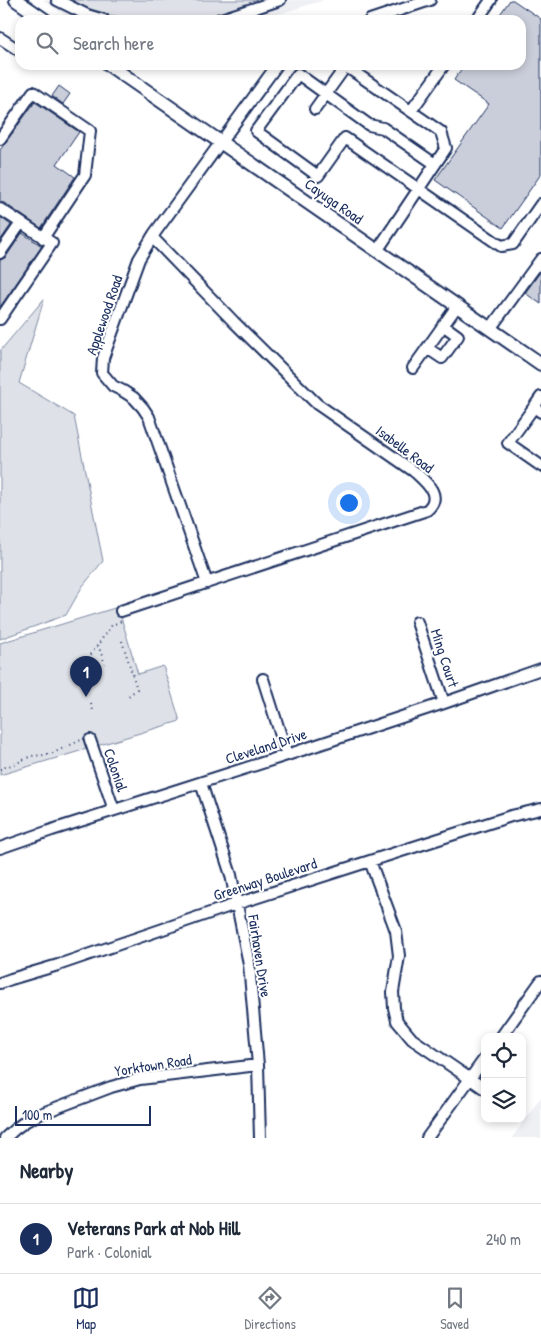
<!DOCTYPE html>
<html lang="en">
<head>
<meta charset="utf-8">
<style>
  body { margin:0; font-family:"Patrick Hand",sans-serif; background:#f6f6f7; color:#1f2937 }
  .controls { position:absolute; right:15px; bottom:15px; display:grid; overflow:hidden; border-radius:10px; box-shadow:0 2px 8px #0003 }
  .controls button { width:45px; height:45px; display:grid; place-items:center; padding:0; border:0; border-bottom:1px solid #e0e1e3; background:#fff; color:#1f2937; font:25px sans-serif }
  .scale { position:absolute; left:15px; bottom:12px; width:136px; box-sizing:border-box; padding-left:5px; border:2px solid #1b2f5e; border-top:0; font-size:14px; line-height:18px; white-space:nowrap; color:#1b2f5e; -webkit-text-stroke:4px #fff; paint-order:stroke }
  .you { position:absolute; left:348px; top:502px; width:18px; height:18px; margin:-12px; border:4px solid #fff; border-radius:50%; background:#1a73e8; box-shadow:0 0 0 8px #1a73e833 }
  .badge { display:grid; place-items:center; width:32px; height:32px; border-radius:50%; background:#1b2f5e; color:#fff; font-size:16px; font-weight:700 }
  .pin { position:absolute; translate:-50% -41px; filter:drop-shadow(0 1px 2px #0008) }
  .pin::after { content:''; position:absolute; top:26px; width:18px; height:15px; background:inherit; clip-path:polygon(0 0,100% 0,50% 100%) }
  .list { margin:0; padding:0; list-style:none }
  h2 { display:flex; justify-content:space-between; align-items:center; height:65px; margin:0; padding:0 20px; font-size:21px }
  h2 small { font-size:16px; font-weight:400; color:#747a83 }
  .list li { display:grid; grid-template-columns:32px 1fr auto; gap:15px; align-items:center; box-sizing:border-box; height:70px; padding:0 20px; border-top:1px solid #e0e1e3 }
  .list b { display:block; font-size:19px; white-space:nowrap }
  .list p { margin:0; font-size:16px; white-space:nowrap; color:#747a83 }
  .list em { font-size:16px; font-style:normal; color:#747a83 }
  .icon { flex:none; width:28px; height:28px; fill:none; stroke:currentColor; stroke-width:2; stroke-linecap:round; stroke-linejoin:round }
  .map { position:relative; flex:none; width:541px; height:1138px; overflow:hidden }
  .search { position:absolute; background:#fff; box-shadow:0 2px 8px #0003; left:15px; right:15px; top:15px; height:55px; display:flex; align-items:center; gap:12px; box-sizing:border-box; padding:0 18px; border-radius:15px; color:#747a83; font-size:19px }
  .sheet { height:135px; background:#fff }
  nav { display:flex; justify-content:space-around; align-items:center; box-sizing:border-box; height:70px; border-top:1px solid #e0e1e3; background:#fff; font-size:14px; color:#747a83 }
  nav a { display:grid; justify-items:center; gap:2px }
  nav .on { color:#1b2f5e }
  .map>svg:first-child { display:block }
</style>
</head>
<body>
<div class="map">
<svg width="541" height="1138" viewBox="0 0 541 1138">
  <rect width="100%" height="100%" fill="#fff"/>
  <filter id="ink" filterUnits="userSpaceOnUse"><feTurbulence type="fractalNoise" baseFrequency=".02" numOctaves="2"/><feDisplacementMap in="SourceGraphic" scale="10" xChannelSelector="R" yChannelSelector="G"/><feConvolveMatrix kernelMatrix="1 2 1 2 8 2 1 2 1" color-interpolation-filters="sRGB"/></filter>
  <g filter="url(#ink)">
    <path fill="#eff0f4" d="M 43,0 L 324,0 L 259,20 L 72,20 Z
      M 541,1097 L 541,1138 L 512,1138 Z"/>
    <path fill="#dee1e7" stroke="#7c88a2" d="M 69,0 L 263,0 L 205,18 L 191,20 L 130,20 L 93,10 Z
      M 44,299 L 19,383 L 74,416 L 103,561 L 82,587 L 66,615 L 0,639 L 0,351 Z
      M 118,607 L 138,674 L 163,666 L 180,721 L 0,775 L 0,643 Z"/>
    <path fill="#caceda" stroke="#1b2f5e" d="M 510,0 L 513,0 L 541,19 L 541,174 L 503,228 L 435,180 L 489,104 L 454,80 L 464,65 L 521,65 L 521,20 L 496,20 Z
      M 59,86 L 70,94 L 63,104 L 52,96 Z
      M 35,102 L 79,132 L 57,164 L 75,177 L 41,228 L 4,203 L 0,202 L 0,150 Z
      M 0,217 L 11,225 L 0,241 Z
      M 22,233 L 42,246 L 0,307 L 0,260 L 6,257 Z
      M 541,271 L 541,304 L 525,293 Z"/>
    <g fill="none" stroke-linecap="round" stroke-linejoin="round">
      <defs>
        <path id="minor" d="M 57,0 L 87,15 L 104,20
          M 218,20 L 280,0
          M 370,20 L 430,0
          M 477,20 L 491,0
          M 0,38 L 20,51
          M 344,65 L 441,132 L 446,148 L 377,251
          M 315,109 L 346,66
          M 411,111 L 444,65
          M 0,139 L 33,92 L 90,131 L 85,175 L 43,238
          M 435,164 L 383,128 L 369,125 L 298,74 L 256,131 L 318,176 L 345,138 L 501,246 L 513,244 L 541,204
          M 0,209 L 52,243 L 0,319
          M 0,253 L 21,223
          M 490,329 L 541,259
          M 427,348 L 442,358 L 458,336 L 443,325
          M 413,368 L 457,306
          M 541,397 L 534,407 L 541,412
          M 534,407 L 508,443 L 541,466
          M 207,583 L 149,417 L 143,408 L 134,398 L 123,391 L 113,386 L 102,373 L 103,358 L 139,259 L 154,234 L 277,65
          M 121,611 L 427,510 C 443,496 427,483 415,472 L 317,404 L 234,322 L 152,237
          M 417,622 L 444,703
          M 263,679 L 287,755
          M 90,740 L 114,810
          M 201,783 L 231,875 L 249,964 L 258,1065 L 260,1138
          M 0,848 L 52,830 L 287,755 L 444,703 L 541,669
          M 370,861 L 396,931 L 399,956 L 393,992 L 394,1008 L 397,1021 L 412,1039 L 485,1089
          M 0,983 L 11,979 L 58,965 L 236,904 L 370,861 L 511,816 L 541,809
          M 501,1037 L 541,981
          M 5,1138 L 15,1129 L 26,1121 L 40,1114 L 111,1087 L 140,1079 L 258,1065
          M 427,1138 L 485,1058"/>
        <path id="major" d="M 16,0 L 45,20
          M 109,65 L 541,364"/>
      </defs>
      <use href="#minor" stroke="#1b2f5e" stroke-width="14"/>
      <use href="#major" stroke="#1b2f5e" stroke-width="16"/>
      <path stroke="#1b2f5e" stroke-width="2" stroke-dasharray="1 4" stroke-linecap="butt" d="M 122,641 L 137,689 L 126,698
        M 98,645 L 105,664
        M 79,671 L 112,625 L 122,621
        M 91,704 L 93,710
        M 0,769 L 17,763 L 31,756 L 44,755 L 53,753 L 81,740"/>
      <use href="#minor" stroke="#fff" stroke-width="10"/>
      <use href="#major" stroke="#fff" stroke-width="12"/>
    </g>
  </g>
  <g text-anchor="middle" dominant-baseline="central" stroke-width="4" stroke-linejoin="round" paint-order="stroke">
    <g font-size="15" fill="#1b2f5e" stroke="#fff">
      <text transform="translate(334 201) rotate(35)">Cayuga Road</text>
      <text transform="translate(104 315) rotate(-71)">Applewood Road</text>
      <text transform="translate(405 449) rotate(37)">Isabelle Road</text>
      <text transform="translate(445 658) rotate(72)">Ming Court</text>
      <text transform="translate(266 746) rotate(-18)">Cleveland Drive</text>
      <text transform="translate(116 770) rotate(71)">Colonial</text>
      <text transform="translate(265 879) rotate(-18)">Greenway Boulevard</text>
      <text transform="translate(260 956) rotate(81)">Fairhaven Drive</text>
      <text transform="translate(153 1065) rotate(-9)">Yorktown Road</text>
    </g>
  </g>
</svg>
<div class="controls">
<button><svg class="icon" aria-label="locate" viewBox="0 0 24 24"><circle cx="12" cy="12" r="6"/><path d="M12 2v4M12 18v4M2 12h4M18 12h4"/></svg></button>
<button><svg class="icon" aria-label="layers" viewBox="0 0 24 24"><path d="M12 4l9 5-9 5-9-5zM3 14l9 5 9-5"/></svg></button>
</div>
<div class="scale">100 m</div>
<div class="you"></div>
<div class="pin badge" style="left:86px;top:697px">1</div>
<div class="search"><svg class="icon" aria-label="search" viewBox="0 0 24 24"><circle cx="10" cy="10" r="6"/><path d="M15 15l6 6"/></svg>Search here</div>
</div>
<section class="sheet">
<h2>Nearby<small></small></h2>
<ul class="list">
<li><span class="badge">1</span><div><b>Veterans Park at Nob Hill</b><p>Park · Colonial</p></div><em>240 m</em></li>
</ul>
</section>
<nav>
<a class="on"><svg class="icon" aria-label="map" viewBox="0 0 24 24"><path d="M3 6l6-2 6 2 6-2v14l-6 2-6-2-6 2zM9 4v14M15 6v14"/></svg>Map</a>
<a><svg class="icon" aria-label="directions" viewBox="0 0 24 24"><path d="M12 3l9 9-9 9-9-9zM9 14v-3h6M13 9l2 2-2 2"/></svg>Directions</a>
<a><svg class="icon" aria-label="saved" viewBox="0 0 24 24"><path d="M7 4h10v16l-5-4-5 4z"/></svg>Saved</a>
</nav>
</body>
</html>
